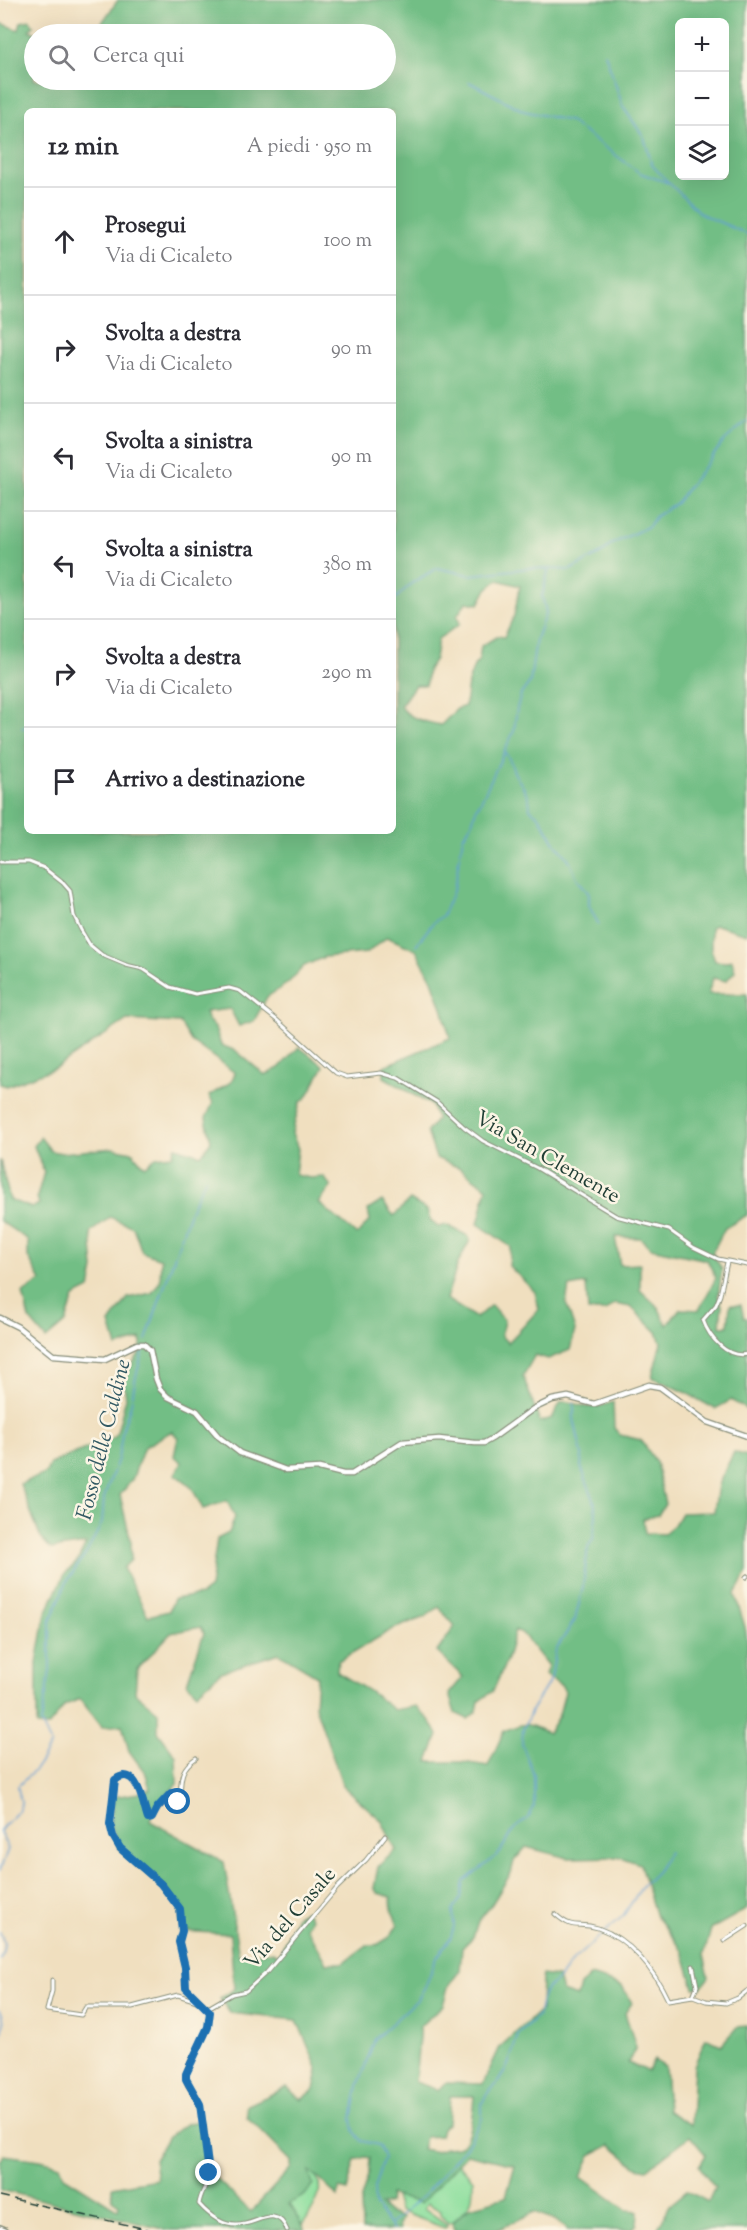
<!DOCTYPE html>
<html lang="it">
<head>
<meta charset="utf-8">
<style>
  body { margin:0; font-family:"Sorts Mill Goudy",serif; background:#f2f2f3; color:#2b2b33 }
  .controls { position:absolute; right:18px; top:18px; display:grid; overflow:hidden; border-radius:9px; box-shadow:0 6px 24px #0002 }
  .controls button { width:54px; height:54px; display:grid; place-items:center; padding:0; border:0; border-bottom:2px solid #e1e1e2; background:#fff; color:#2b2b33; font:30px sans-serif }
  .stop { position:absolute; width:18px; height:18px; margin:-14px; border:4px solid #1f6fb2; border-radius:50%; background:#fff }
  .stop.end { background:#1f6fb2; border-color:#fff; box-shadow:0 2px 6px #0008 }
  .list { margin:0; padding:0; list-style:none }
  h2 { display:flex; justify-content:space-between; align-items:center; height:78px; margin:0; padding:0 24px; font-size:26px }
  h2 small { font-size:20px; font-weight:400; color:#7c7c81 }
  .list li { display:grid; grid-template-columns:39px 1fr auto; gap:18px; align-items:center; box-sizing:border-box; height:108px; padding:0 24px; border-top:2px solid #e1e1e2 }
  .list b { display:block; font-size:22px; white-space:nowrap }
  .list p { margin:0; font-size:20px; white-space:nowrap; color:#7c7c81 }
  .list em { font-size:20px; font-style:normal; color:#7c7c81 }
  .icon { flex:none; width:33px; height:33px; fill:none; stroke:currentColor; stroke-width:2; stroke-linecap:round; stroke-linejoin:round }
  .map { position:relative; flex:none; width:747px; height:2230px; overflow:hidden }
  .search { position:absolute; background:#fff; box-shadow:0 6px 24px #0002; left:24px; top:24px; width:372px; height:66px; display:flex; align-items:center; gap:15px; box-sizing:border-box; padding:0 21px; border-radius:33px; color:#7c7c81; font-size:22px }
  .panel { position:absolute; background:#fff; box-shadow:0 6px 24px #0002; left:24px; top:108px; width:372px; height:726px; border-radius:9px }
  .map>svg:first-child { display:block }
</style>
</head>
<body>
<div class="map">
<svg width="747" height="2230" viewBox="0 0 747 2230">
  <rect width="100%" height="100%" fill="#fcf5e5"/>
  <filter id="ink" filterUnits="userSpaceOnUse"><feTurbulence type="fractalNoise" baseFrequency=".0167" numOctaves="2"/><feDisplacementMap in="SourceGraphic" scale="12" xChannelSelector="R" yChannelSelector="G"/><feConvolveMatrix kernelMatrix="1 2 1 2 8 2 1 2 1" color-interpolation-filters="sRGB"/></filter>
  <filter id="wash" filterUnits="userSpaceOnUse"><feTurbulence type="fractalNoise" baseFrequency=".008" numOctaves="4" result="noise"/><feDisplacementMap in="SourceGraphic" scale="24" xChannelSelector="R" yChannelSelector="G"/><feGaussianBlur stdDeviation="1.35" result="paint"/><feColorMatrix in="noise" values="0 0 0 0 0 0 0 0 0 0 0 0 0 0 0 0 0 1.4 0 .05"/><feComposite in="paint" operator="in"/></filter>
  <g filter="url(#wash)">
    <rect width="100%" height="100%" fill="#f0dfbf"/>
    <path fill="#8edf9e" stroke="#568e69" stroke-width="1.5" d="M 458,2163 L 473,2180 C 473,2196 473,2204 460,2215 C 456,2219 454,2222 448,2223 L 440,2215 L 441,2211 L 427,2203 L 424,2208 L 447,2225 L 445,2228 L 399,2211 L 395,2196 L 421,2203 Z
      M 308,2170 C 331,2184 314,2208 303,2225 L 289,2203 L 305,2195 Z"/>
    <path fill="#72be85" stroke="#487e5c" stroke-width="1.5" fill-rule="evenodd" d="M 118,0 L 747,0 L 747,934 L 716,925 L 711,927 L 711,950 L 715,961 L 726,962 L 732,960 L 735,971 L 726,981 L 713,978 L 708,994 L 747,994 L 747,1215 L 725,1228 L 712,1253 L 722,1269 L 718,1296 L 722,1305 L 720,1326 L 728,1326 L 730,1305 L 741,1305 L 744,1318 L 747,1318 L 747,1410 L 731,1400 L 715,1409 L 683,1391 L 652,1377 L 661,1343 L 657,1332 L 631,1307 L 615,1304 L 605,1311 L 588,1311 L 586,1284 L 569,1287 L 566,1303 L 575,1330 L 570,1350 L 548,1359 L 535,1355 L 523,1376 L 540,1422 L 552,1418 L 561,1402 C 572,1399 579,1407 589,1407 C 598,1408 605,1405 613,1402 L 614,1428 L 620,1435 L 641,1440 L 656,1462 L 665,1504 L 658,1515 L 643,1519 L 645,1533 L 663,1534 L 674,1525 L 681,1513 L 714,1512 L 718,1485 L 734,1452 L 747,1456 L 747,1572 L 735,1594 L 745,1627 L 747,1640 L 747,1909 L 711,1929 L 704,1955 L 709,1977 L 701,1987 L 694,1988 L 683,1951 L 655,1914 L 640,1864 L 620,1857 L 568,1858 L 526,1847 L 514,1861 L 511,1873 L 490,1907 L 478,1921 L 473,1937 L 462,1948 L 460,1970 L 448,1987 L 443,2005 L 420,2026 L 415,2082 L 438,2090 L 445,2083 L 483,2084 L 500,2047 L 541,2010 L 542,1975 L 558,1977 L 562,1992 L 577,1997 L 580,1985 L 591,1976 L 622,1986 L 632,2003 L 625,2013 L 636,2047 L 628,2063 L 648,2071 L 654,2060 L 665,2067 L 668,2111 L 691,2125 L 694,2066 L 706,2038 L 721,2045 L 737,2027 L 747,2026 L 747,2230 L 657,2230 L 670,2205 L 687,2191 L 708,2202 L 715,2187 L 699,2166 L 706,2155 L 690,2136 L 647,2169 L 637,2167 L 610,2145 L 591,2155 L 581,2177 L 627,2210 L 638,2211 L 637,2224 L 632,2230 L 568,2230 L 555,2220 L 534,2212 L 497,2230 L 454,2230 L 452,2223 L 470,2207 L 506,2197 L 515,2165 L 467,2154 L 421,2203 L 390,2195 L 389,2204 L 380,2205 L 389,2213 L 402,2218 L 399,2225 L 400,2230 L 362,2230 L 361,2199 L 369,2172 L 370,2158 L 365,2157 L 355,2160 L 348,2186 L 348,2191 L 339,2189 L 338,2197 L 316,2176 L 309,2171 L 313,2185 L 305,2195 L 289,2204 L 303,2225 L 304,2230 L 168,2230 L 0,2190 L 0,2160 L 4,2155 L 40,2160 L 60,2165 L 64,2176 L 118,2210 L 119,2204 L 112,2199 L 112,2187 L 157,2179 L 154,2160 L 167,2138 L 187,2123 L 202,2121 L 208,2171 L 251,2212 L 291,2168 L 291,2161 L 247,2117 L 246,2106 L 287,2087 L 301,2100 L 314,2090 L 318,2070 L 297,2020 L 230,2013 L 220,1999 L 234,1989 L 230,1934 L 182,1931 L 180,1909 L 161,1884 L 120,1849 L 110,1824 L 114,1797 L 139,1793 L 150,1789 L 146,1774 L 129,1751 L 122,1725 L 102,1727 L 80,1699 L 65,1705 L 48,1727 L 37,1726 L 37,1663 L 46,1613 L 65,1574 L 77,1562 L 86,1544 L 51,1549 L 41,1538 L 20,1484 L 45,1474 L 50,1464 L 116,1436 L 126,1398 L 123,1378 L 141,1351 L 141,1339 L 117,1347 L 110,1323 L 128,1298 L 152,1293 L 160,1281 L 161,1259 L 142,1252 L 133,1227 L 110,1217 L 91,1232 L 94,1269 L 90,1289 L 74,1297 L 66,1322 L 46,1339 L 29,1319 L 23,1293 L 41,1281 L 28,1257 L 28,1240 L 0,1221 L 0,1160 L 10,1200 L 32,1208 L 39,1204 L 37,1197 L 44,1172 L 34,1146 L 40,1137 L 51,1151 L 62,1153 L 113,1148 L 132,1152 L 144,1166 L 156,1157 L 172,1155 L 176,1147 L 201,1155 L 211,1141 L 206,1118 L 213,1103 L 209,1096 L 231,1082 L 235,1073 L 191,1041 L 180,1023 L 127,1020 L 55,1068 L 7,1086 L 0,1084 L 0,23 L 19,30 L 21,22 L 30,20 L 34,26 L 29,30 L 38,34 L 34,34 L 34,80 L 386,80 L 386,34 L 94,34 ZM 680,22 L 724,22 L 724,176 L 680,176 ZM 27,111 L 393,111 L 393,831 L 27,831 ZM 498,580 L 520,586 L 514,616 L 504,637 L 498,636 L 481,646 L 479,660 L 474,666 L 468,683 L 465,706 L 457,709 L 441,725 C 426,722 409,719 400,706 L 415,685 L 426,685 L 428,669 L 435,659 L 438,639 L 460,624 L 457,616 L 466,602 L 479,604 L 487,589 ZM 387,937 L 416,950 L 432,980 L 443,1011 L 450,1038 L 384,1066 L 384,1077 L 431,1105 L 437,1119 L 427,1132 L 436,1158 L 460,1168 L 487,1188 L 478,1224 L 511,1247 L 509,1266 L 535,1292 L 539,1309 L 508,1343 L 501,1336 L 504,1320 L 491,1305 L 476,1318 L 446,1299 L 458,1263 L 470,1240 L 468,1236 L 447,1225 L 438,1227 L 431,1221 L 427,1210 L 410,1200 L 394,1216 L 382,1201 L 368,1210 L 370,1220 L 357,1235 L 319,1203 L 331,1187 L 324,1177 L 310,1178 L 295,1175 L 298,1149 L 292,1133 L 300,1103 L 307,1097 L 324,1066 L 299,1047 L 279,1068 L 265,1075 L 236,1051 L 221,1045 L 215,1028 L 207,1019 L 205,1012 L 230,1009 L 239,1026 L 254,1021 L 267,997 L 288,983 L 304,966 L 324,957 L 367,953 ZM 615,1237 L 640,1238 L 651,1248 L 707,1260 L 716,1278 L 699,1310 L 680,1309 L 667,1325 L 658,1307 L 640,1290 L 640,1264 L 620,1265 ZM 172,1431 L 178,1438 L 174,1456 L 182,1462 L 175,1474 L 192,1488 L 203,1509 L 227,1501 L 235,1517 L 229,1533 L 217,1539 L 210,1588 L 201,1595 L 174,1599 L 169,1611 L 148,1616 L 123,1568 L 131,1560 L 131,1542 L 120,1495 L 132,1480 L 144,1447 ZM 439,1607 L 455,1626 L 437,1652 L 463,1677 L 449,1694 L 455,1713 L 468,1719 L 477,1711 L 479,1701 L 493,1691 L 506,1662 L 515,1630 L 522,1633 L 548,1666 L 545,1675 L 562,1686 L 565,1692 L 559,1715 L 548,1733 C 527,1723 526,1721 504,1731 L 488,1766 L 462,1762 L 428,1762 L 438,1735 L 431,1722 L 416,1706 L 394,1710 L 369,1691 L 337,1672 L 338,1661 L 393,1629 L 425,1617 ZM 201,1627 L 204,1633 L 187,1683 L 197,1693 L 221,1672 L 279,1653 L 317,1676 L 315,1706 L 343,1786 L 381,1820 L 396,1850 L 378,1867 L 374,1888 L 378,1893 L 391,1897 L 392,1911 L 398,1924 L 390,1937 L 377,1945 L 367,1945 L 343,1963 L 327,1963 L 306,1927 L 311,1918 L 306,1911 L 297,1916 L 279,1955 L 275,1954 L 273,1951 L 239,1956 L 224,1862 L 150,1821 L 152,1811 L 177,1784 L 176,1756 L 158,1732 L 158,1712 L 135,1693 L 137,1669 L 171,1633 ZM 450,2096 L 474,2096 C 473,2108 471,2141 460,2146 C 455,2148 450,2147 445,2148 C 433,2152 436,2152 422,2149 L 425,2137 L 440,2136 L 442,2128 L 448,2124 Z"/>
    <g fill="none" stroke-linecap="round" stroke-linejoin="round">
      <path stroke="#629ed3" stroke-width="1.5" d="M 605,53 L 623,107 L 644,137 L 652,165 L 668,182
        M 469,82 L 524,111 L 569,121 L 640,173 L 669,183 L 701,214 L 747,234
        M 393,601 L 412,583 L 437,568 L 470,575 L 530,568 L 570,570 L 605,551 L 610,545 L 649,526 L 656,516 L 676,503 L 725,440 L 747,421
        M 22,728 L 27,727
        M 505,753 C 512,760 511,766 515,774 C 522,787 530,793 530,809 L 539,816 L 556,844 L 568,858 L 577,878 L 589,894 L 589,906 L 599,925
        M 416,945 L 433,923 L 443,915 L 454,889 L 463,837 L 472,823 L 476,809 L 481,801 L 514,731 L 517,708 L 521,694 L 530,682 L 536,639 L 546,612 L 542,596 L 549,568
        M 146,1340 L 190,1211 L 206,1177
        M 0,1831 C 5,1822 22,1812 21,1802 C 20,1796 18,1792 18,1786 L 36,1769 L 51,1744 L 41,1723 L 50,1671 L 50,1622 L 67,1581 L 86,1554 L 102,1523 L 104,1498 L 118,1459 L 123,1428 L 131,1404 L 136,1376 L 144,1348
        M 0,1871 L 8,1849 L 0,1832
        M 0,1933 C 6,1942 4,1950 0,1960
        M 0,2010 C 7,2020 2,2033 0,2044
        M 391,2224 L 424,2195 L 468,2144 L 482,2118 L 482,2104 L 486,2095 L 497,2084 L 508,2065 L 518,2035 L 538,2016 L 543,1994 L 547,1988 L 559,1979 L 572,1961 L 623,1916 L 643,1885 L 657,1871 L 669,1852
        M 393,2230 L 375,2205 L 374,2188 L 384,2158 L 379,2145 L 362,2141 L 354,2131 L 352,2119 L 358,2086 L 375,2039 L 418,1999 L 426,1985 L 436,1959 L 451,1937 L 454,1926 L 453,1910 L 461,1898 L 464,1881 L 498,1855 L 514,1829 L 529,1817 L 534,1807 L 534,1776 L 522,1744 L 523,1729 L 532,1709 L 551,1679 L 556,1649 L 575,1620 L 583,1587 L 588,1547 L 593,1539 L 596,1515 L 594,1500 L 581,1467 L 582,1455 L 574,1419 L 574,1402"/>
    </g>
  </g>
  <g filter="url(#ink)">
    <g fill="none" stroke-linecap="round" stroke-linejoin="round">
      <defs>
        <path id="street" d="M 0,862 L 29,862 L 44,868 L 63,883 L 70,891 L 74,916 L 81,930 L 90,945 L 102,955 L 126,965 L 143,969 L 170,987 L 195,994 L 229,988 L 240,991 L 278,1021 L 336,1073 L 347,1077 L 381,1073 L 398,1078 L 437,1102 L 464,1127 L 483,1141 L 537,1168 L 616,1216 L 669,1230 L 693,1247 L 718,1259 L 747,1265
          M 727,1262 L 720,1295 L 716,1305 L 703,1320 C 709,1337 727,1359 747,1354
          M 746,1577 L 747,1576
          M 196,1758 C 174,1773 185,1786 177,1806 L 172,1807 L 173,1794 L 171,1793 L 150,1819 L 147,1817 C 144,1803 141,1785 129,1776 L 118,1777 L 114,1784 L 110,1824 L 113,1836 L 120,1849 L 161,1884 L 180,1909 L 182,1931 L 179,1942 L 185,1967 L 185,1984 L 189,1992 L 208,2008 C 217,2032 187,2055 186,2077 C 185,2088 198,2094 200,2105 C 202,2117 211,2169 208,2178 C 206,2187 200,2195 199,2204 C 208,2214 222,2225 236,2225 C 256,2226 276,2203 287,2230
          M 555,1914 C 575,1932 577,1921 598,1928 C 630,1939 654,1970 668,2000 L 693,1996 L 706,2001 L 726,2003 L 738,1998 L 747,1991
          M 724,1941 L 747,1926
          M 693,1966 L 697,1986 L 693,1996
          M 52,1980 L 52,1991 L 47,2010 L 81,2015 L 86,2007 L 132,2007 L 178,1995 L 197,2001
          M 208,2008 L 232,1994 L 246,1991 L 267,1972 L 337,1888 L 366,1860 L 385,1836"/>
        <path id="secondary" d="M 0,1318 L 18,1327 L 53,1355 L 105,1359 L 137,1344 L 144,1344 L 150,1350 L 156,1379 L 160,1389 L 168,1397 L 197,1411 L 219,1437 L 240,1453 L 286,1470 L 319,1468 L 343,1474 L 352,1474 L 402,1442 L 439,1439 L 475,1443 L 484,1443 L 493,1438 L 533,1409 L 552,1400 L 568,1397 L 594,1404 L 649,1385 L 660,1387 L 707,1422 L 747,1436"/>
        <path id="primary" d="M 0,2228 L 5,2230"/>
      </defs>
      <use href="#street" stroke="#888e7a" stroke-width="5"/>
      <use href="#secondary" stroke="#888e7a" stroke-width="7"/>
      <use href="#primary" stroke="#888e7a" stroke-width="8"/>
      <use href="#street" stroke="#fff" stroke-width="3"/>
      <use href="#secondary" stroke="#fff" stroke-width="4.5"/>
      <use href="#primary" stroke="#fff" stroke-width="5"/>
      <path stroke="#1f3d34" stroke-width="1.5" stroke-dasharray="9 4.5" stroke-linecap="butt" d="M 0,2196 L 150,2230"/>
    </g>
  </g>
  <g fill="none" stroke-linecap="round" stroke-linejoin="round" filter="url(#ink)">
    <path stroke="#1f6fb2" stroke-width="8" d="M 178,1802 L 175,1807 L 172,1807 L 173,1794 L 171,1793 L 157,1808 L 152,1818 L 148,1819 C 143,1806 138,1763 115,1780 L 110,1824 L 113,1836 L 120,1848 L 161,1884 L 180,1909 L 182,1931 L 179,1942 L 185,1967 L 186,1988 L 210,2012 L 208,2027 L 186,2074 L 186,2079 L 200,2104 L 209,2173"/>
  </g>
  <g text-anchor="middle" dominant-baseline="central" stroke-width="5" stroke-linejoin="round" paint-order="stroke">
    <g font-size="21" fill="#1f3d34" stroke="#fcf5e5">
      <text transform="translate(547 1158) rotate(30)">Via San Clemente</text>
      <text transform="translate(291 1919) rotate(-49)">Via del Casale</text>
    </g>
    <g font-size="22" font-style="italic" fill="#335a64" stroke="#fcf5e5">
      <text transform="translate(105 1440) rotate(-76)">Fosso delle Caldine</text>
    </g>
  </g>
</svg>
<div class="controls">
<button>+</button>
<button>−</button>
<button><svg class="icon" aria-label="layers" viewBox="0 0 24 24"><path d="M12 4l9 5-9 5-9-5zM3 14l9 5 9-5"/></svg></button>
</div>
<div class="stop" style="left:178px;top:1802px"></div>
<div class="stop end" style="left:209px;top:2173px"></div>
<div class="search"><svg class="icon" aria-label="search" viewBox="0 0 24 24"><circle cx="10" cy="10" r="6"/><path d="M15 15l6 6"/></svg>Cerca qui</div>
<section class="panel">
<h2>12 min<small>A piedi · 950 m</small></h2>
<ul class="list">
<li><svg class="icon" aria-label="ahead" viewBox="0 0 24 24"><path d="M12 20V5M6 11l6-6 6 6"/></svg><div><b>Prosegui</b><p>Via di Cicaleto</p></div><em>100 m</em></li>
<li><svg class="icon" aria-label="right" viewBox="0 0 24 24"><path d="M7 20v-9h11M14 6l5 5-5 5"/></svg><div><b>Svolta a destra</b><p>Via di Cicaleto</p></div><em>90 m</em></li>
<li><svg class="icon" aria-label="left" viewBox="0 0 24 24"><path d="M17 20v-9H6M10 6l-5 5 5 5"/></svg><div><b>Svolta a sinistra</b><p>Via di Cicaleto</p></div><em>90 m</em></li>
<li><svg class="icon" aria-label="left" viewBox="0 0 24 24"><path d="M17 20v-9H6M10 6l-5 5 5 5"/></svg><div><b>Svolta a sinistra</b><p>Via di Cicaleto</p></div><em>380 m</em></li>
<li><svg class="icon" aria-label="right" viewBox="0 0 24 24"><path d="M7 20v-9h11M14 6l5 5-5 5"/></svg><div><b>Svolta a destra</b><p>Via di Cicaleto</p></div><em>290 m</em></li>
<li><svg class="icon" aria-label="arrive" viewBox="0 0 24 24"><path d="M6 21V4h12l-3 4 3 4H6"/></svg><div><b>Arrivo a destinazione</b></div></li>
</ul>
</section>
</div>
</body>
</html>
